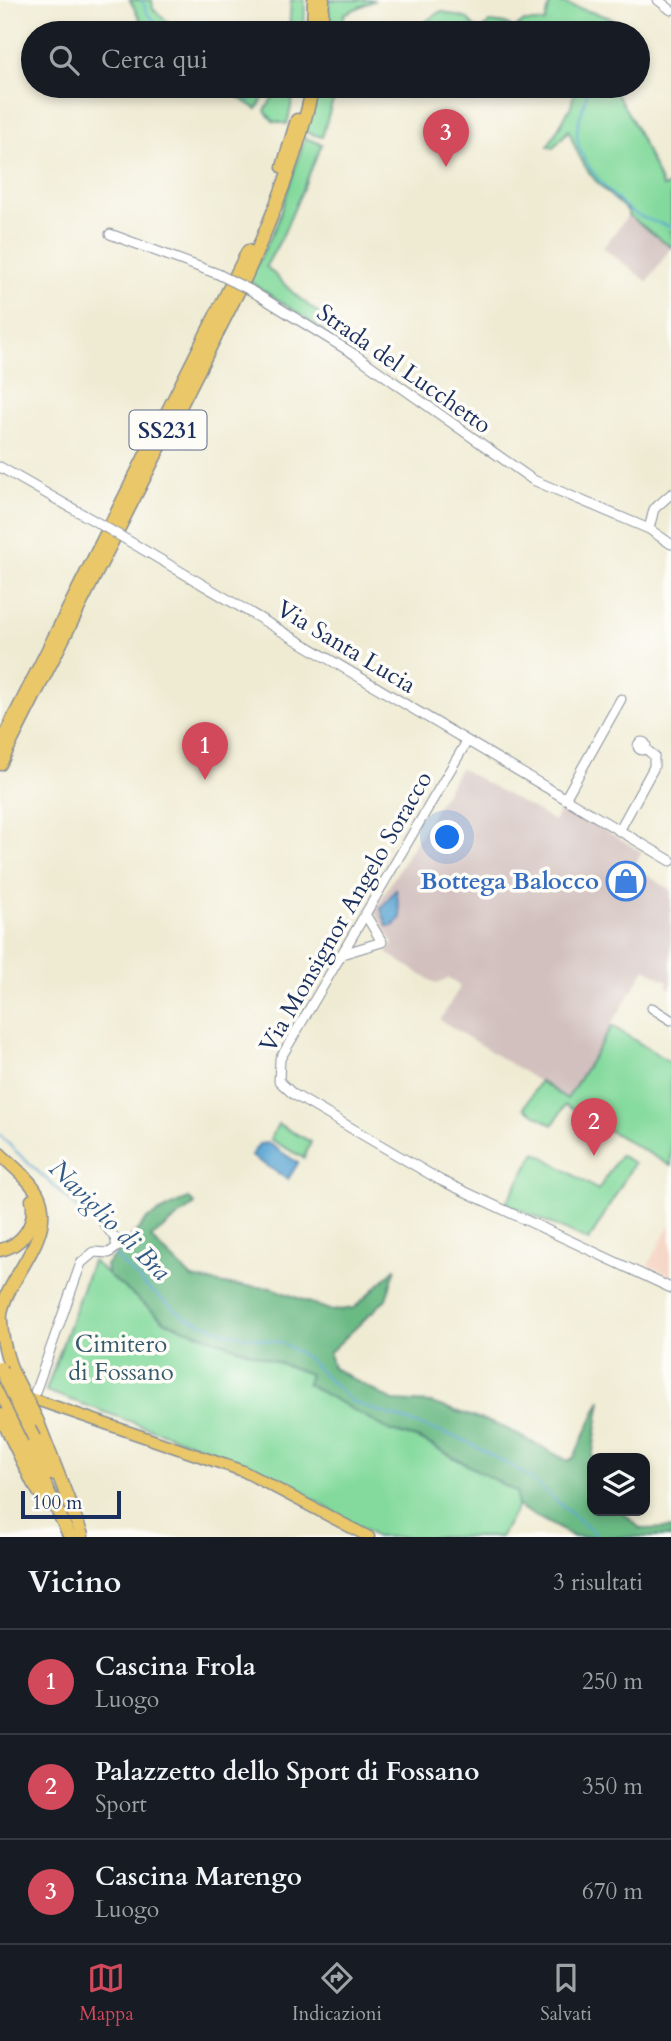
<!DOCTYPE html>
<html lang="it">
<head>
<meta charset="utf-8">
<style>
  body { margin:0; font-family:Cardo,serif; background:#242831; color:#f1f3f6 }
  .controls { position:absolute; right:21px; bottom:21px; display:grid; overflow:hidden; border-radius:14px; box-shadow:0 4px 10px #0003 }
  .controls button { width:63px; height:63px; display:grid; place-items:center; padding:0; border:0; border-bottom:2px solid #363941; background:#171b24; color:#f1f3f6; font:35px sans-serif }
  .scale { position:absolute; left:21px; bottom:18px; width:100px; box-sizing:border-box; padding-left:7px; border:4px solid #1b2f5e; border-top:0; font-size:19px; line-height:24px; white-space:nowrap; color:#1b2f5e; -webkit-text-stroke:5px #fdfcf7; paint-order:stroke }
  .you { position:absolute; left:448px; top:838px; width:24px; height:24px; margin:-18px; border:5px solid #fff; border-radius:50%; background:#1a73e8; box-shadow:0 0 0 10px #1a73e833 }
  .badge { display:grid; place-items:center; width:46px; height:46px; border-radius:50%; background:#d1495b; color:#fff; font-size:23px; font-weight:700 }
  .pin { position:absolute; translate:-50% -58px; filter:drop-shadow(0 2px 4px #0008) }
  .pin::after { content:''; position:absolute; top:37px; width:24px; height:21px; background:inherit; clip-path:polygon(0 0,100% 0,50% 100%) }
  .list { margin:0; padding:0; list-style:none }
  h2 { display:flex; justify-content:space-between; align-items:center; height:91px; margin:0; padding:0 28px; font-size:30px }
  h2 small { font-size:23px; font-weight:400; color:#9ea1a6 }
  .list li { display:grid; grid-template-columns:46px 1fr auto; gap:21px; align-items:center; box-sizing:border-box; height:105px; padding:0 28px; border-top:2px solid #363941 }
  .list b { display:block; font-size:26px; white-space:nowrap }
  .list p { margin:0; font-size:23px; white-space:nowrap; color:#9ea1a6 }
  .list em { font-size:23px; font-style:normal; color:#9ea1a6 }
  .icon { flex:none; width:38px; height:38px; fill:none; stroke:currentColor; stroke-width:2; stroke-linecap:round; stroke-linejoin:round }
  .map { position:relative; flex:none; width:671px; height:1537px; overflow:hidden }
  .search { position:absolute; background:#171b24; box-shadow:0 4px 10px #0003; left:21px; right:21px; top:21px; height:77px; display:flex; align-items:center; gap:18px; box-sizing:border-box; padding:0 24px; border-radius:38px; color:#9ea1a6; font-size:26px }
  .sheet { height:406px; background:#171b24 }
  nav { display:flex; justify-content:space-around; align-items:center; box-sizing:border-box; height:98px; border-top:2px solid #363941; background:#171b24; font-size:19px; color:#9ea1a6 }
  nav a { display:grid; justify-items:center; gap:4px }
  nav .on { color:#d1495b }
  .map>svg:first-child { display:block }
</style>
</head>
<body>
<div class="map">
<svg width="671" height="1537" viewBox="0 0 671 1537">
  <rect width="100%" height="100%" fill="#fdfcf7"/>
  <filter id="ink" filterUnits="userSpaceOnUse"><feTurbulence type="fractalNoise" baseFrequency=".0143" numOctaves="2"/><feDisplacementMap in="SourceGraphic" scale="14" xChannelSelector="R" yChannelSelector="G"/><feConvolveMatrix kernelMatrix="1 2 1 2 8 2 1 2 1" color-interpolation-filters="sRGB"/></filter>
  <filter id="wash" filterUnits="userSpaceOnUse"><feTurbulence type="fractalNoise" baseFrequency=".00686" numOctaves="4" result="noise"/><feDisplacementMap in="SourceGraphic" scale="28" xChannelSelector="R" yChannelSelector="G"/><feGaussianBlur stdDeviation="1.57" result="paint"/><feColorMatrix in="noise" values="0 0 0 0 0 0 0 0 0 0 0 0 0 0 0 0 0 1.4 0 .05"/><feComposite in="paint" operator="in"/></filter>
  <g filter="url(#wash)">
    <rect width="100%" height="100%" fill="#efebd3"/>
    <path fill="#f5d3c2" d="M 671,1224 L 671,1275 L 648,1265 Z"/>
    <path fill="#d1c0bd" d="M 628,215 L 671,247 L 648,282 L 603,248 Z
      M 460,768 L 554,821 L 563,806 L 642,852 L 633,867 L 671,890 L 671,989 L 667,986 L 668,982 L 645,969 L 567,1099 L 440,1020 L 460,987 L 449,978 L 436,984 L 387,953 L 393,942 L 374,911 Z"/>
    <path fill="#84da9d" stroke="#50847e" stroke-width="2" d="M 130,0 L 152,0 L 153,9 L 180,33 L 147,33 Z
      M 291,0 L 305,0 L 304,33 L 289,33 Z
      M 329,0 L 375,0 L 344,14 L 344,27 L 335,31 L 333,24 L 327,23 Z
      M 551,0 L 608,17 L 637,33 L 399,33 L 422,24 L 441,11 L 468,19 L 474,27 L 483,30 L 489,22 L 507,24 L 514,29 L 523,22 L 545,22 Z
      M 221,86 L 254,86 L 266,93 L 257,109 Z
      M 279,86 L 296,86 L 287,124 L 273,121 L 265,111 Z
      M 316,86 L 347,86 L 332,103 L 322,137 L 305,132 Z
      M 576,86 L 616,86 L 614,90 L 632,120 L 663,187 L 671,185 L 671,247 L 628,215 L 628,211 C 597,185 581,169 569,130 L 553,148 L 548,146 L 571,106 Z
      M 305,138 L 322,144 L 282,237 L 266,266 L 294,294 L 350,338 L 346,345 L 249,281 L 276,226 Z
      M 612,1026 L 671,1063 L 671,1166 L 565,1105 L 553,1125 L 524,1108 L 540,1081 L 567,1099 Z
      M 278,1124 L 311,1142 L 304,1158 L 270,1139 Z
      M 536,1152 L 598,1190 L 620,1155 L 634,1163 L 589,1241 L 506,1203 Z
      M 92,1261 L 166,1322 L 310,1374 L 307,1384 L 391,1431 L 420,1439 L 517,1492 L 517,1508 L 500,1537 L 376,1537 L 304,1494 L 232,1458 L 46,1391 Z"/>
    <path fill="#6bba84" stroke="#437471" stroke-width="2" d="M 188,1198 L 195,1204 L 151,1238 L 192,1278 L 230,1285 L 271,1288 L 332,1311 L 354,1308 L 396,1268 L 386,1299 L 329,1353 L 333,1368 L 393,1401 L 431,1403 L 501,1426 L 568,1461 L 574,1457 L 601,1400 L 592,1458 L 592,1511 L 621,1511 L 641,1529 L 671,1528 L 671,1537 L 574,1537 L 517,1506 L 517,1492 L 420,1439 L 391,1431 L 307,1384 L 310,1374 L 166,1322 L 107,1274 L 106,1265 L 148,1218 Z"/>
    <path fill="#5ba6d3" stroke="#3b6a98" stroke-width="2" d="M 396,889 L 401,918 L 393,926 L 387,926 L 381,909 Z
      M 268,1143 L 298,1163 L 288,1179 L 251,1156 L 259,1144 Z"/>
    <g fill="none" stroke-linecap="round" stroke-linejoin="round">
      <path stroke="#5ba6d3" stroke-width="2" d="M 142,0 L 147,13 L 165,33
        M 227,86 L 250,100
        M 587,86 C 587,102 578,116 577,133 C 576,158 610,196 631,211 C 642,219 658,223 671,227
        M 0,1135 C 28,1167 93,1214 110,1247
        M 114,1255 L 149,1289 L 185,1317 L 229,1333 L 282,1343 L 306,1357 L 352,1402 L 464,1440 L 525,1474 L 599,1537"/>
    </g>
  </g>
  <g filter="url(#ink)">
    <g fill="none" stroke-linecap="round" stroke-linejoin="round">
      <defs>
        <path id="minor" d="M 658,0 L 671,10
          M 110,234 L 218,274
          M 250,290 L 357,356 L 533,480 L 649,529 L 671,544
          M 0,467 L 98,523
          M 649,529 L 654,509 L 671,494
          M 127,540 L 671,861
          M638 746a4 4 0 1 1 8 0a4 4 0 1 1-8 0Z
          M 466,743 L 280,1059 L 279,1081 L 293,1094 L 440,1180 L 671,1288
          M 565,799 L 621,699
          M 619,831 L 654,767 L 654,756 L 645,748
          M 342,954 L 382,942 L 365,914
          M 652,1008 L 671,1020
          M 33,1398 L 81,1263 L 94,1252 L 109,1253 L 117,1247 L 115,1238 L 102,1221"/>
        <path id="major" d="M 19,1394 L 243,1471 L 369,1537"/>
        <path id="highway" d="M 313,33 L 314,0
          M 321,33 L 323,0
          M 283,167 L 297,120
          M 0,745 L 248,251
          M 0,764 L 247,274 C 274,212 299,152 313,86
          M 0,1154 C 13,1167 37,1184 41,1203 C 50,1242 8,1277 1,1313 C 0,1333 5,1352 12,1371
          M 0,1250 C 23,1245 37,1223 32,1200
          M 0,1390 L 70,1537
          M 0,1415 L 33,1483 L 48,1505
          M 37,1420 L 82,1535
          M 34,1438 L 51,1474"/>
      </defs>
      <use href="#minor" stroke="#858d98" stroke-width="11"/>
      <use href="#major" stroke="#858d98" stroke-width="13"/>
      <use href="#highway" stroke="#858d98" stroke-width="15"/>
      <use href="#minor" stroke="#fff" stroke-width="9"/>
      <use href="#major" stroke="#eac769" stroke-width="10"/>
      <use href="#highway" stroke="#eac769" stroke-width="12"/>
      <defs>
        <path id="minor-bridge" d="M 218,274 L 250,290
          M 98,523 L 127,540"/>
        <path id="highway-bridge" d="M 0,1368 L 34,1438
          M 12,1371 L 37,1420"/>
      </defs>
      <use href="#minor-bridge" stroke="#858d98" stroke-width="11" stroke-linecap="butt"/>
      <use href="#highway-bridge" stroke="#858d98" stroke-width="15" stroke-linecap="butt"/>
      <use href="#minor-bridge" stroke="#fff" stroke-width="9"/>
      <use href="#highway-bridge" stroke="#eac769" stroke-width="12"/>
    </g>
  </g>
  <defs>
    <symbol id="shop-ring" viewBox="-11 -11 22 22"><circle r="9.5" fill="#fdfcf7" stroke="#3f7fe0" stroke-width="1.5"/><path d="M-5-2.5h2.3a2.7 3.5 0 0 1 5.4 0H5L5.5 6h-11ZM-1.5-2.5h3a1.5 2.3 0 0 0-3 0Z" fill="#3f7fe0"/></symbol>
  </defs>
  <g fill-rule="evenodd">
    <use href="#shop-ring" x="604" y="859" width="44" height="44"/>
  </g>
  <g text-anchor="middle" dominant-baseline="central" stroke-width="7" stroke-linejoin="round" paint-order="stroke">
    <rect fill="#fdfcf7" stroke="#5f6c8c" stroke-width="2" x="129.5" y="410.5" width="77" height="39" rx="5"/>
    <g font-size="23" font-weight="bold" fill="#1b2f5e">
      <text x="168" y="430">SS231</text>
    </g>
    <g font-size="24" fill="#1b2f5e" stroke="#fdfcf7">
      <text transform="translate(404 369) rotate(35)">Strada del Lucchetto</text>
      <text transform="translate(346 647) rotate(31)">Via Santa Lucia</text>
      <text transform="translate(346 912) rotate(-60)">Via Monsignor Angelo Soracco</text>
    </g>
    <g font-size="24" font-weight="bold" fill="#366cbe" stroke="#fdfcf7" text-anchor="end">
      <text x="599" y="881">Bottega Balocco</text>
    </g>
    <g font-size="24" fill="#355a6e" stroke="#fdfcf7">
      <text x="121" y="1344">Cimitero<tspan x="121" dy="28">di Fossano</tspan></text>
    </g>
    <g font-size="26" font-style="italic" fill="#315987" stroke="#fdfcf7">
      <text transform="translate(110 1220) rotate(45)">Naviglio di Bra</text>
    </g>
  </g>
</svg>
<div class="controls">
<button><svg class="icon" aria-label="layers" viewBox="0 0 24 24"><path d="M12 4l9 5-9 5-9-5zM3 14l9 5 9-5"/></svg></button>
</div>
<div class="scale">100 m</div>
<div class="you"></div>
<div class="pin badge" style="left:205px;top:780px">1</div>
<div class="pin badge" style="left:594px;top:1156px">2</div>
<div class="pin badge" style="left:446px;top:167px">3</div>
<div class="search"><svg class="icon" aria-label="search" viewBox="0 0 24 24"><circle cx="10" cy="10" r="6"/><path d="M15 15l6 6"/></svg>Cerca qui</div>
</div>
<section class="sheet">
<h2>Vicino<small>3 risultati</small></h2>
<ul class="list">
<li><span class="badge">1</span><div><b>Cascina Frola</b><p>Luogo</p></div><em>250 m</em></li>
<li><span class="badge">2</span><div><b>Palazzetto dello Sport di Fossano</b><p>Sport</p></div><em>350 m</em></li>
<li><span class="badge">3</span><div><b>Cascina Marengo</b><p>Luogo</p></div><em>670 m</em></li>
</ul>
</section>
<nav>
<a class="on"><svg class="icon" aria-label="map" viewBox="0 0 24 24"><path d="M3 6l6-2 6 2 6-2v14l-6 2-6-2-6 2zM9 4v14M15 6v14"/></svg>Mappa</a>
<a><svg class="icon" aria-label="directions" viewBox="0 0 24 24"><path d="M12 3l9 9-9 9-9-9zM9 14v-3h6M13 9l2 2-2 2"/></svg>Indicazioni</a>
<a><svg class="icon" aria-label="saved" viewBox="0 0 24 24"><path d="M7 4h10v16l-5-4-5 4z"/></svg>Salvati</a>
</nav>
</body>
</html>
